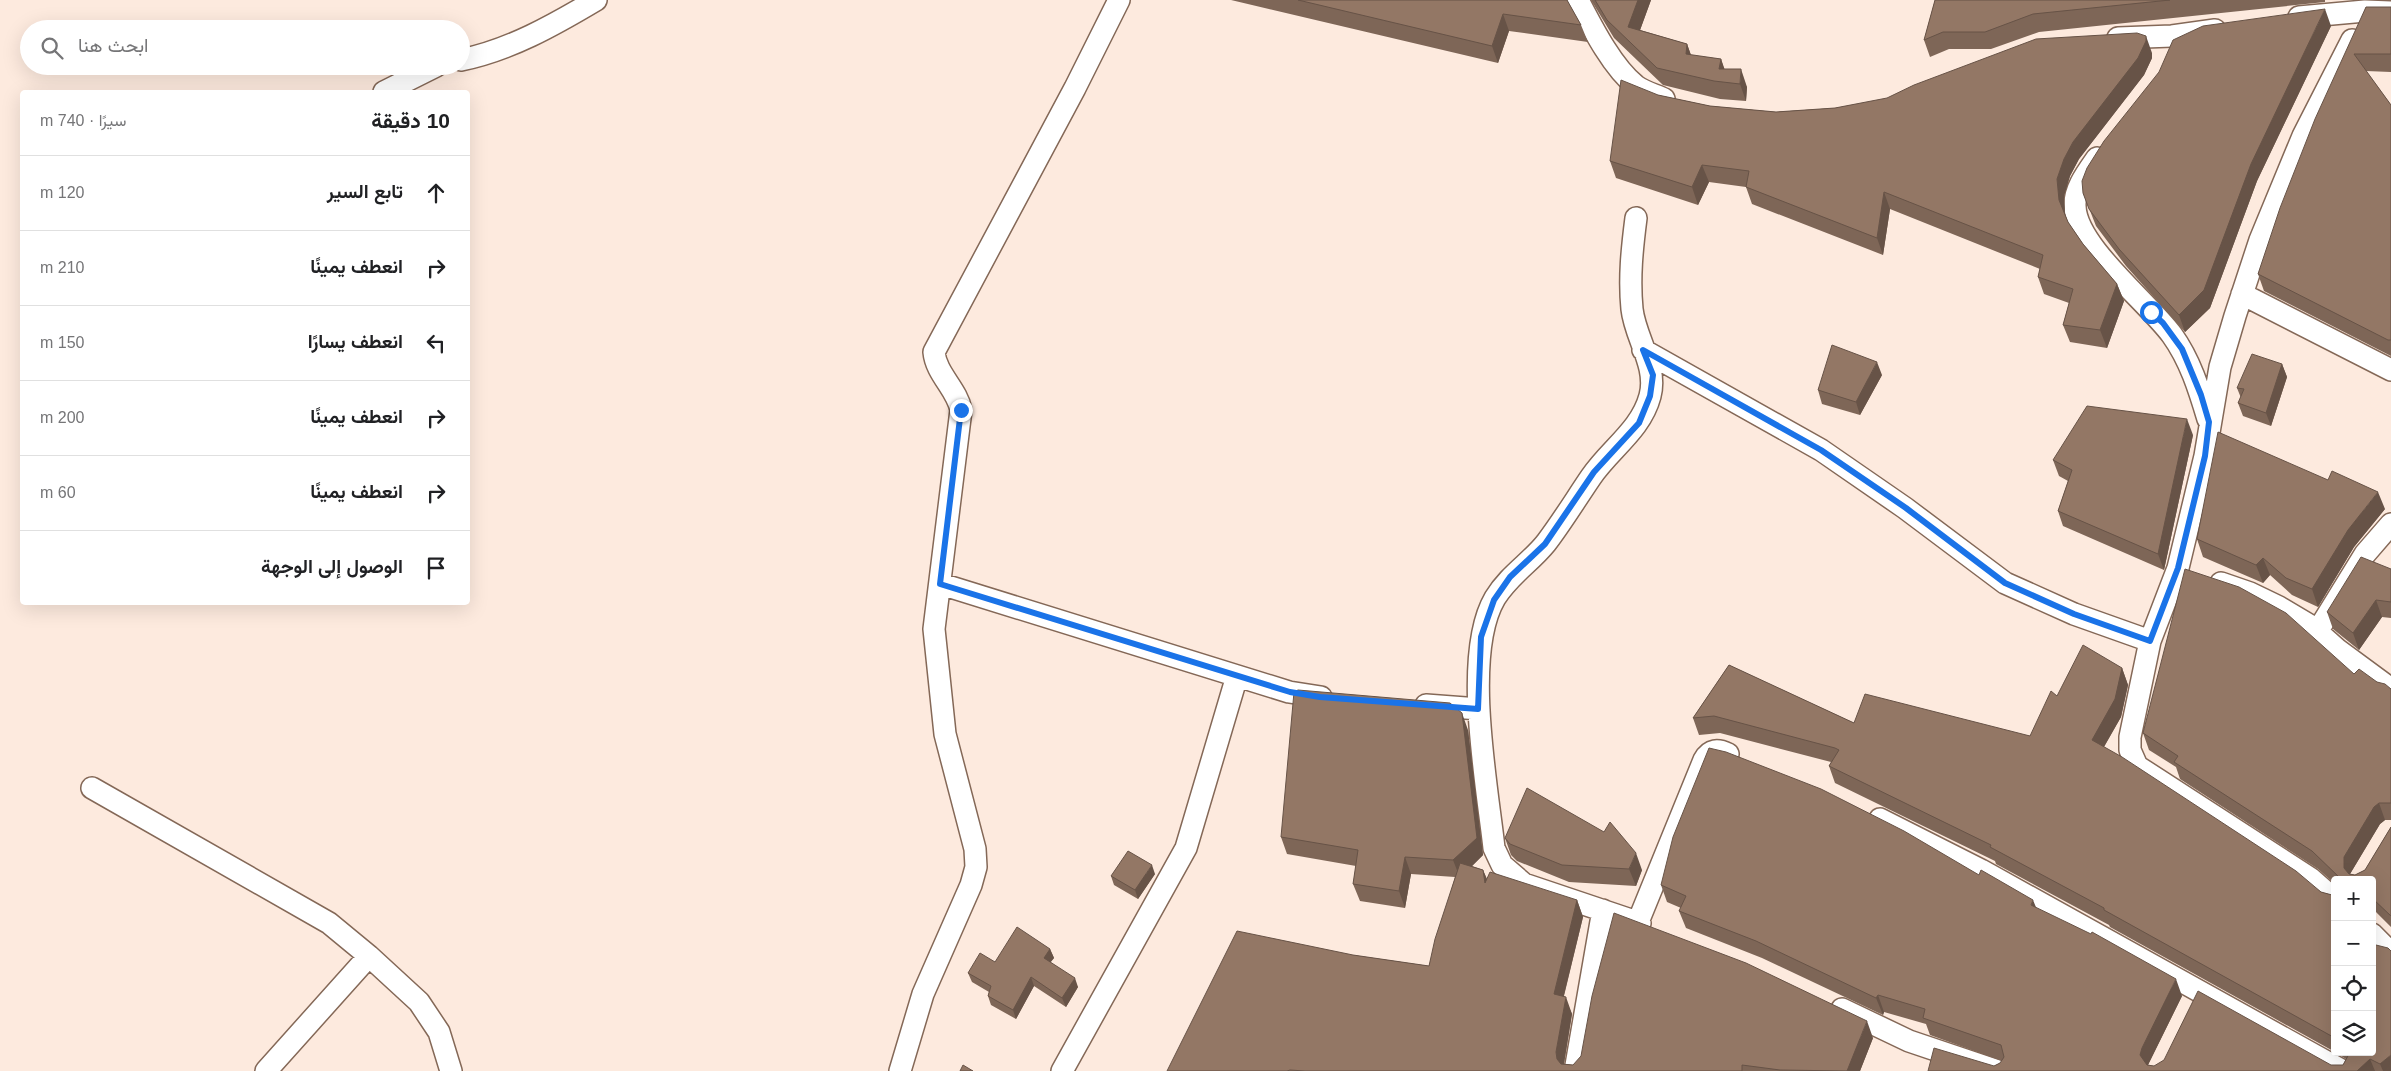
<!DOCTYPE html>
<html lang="ar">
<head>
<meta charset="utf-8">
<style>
  body { margin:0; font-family:Arial,Vazirmatn,sans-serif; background:#f6f6f6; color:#202124; direction:rtl }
  .controls { position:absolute; right:15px; bottom:15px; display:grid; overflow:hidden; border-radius:5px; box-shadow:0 5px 20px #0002 }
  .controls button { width:45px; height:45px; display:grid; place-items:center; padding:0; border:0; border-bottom:1px solid #e0e0e0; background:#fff; color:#202124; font:25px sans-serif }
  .stop { position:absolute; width:15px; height:15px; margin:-11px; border:4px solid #1a73e8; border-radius:50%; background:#fff }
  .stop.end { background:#1a73e8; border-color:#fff; box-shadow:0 1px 5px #0008 }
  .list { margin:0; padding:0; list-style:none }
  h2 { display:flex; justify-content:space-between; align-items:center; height:65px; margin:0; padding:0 20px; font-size:21px }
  h2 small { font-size:16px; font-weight:400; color:#757577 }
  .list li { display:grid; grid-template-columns:32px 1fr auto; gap:15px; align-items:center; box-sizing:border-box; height:75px; padding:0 20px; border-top:1px solid #e0e0e0 }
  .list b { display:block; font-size:19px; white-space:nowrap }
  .list em { font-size:16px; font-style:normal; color:#757577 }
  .icon { flex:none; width:28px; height:28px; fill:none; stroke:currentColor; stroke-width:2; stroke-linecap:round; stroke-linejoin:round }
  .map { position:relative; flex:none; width:2391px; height:1071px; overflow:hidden; direction:ltr }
  .search { position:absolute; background:#fff; box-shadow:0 5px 20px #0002; left:20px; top:20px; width:450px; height:55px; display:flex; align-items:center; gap:12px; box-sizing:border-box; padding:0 18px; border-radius:28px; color:#757577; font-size:19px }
  .panel { position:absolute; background:#fff; box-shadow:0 5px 20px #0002; left:20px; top:90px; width:450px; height:515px; border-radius:5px; direction:rtl }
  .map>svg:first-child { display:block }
</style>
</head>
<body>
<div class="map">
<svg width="2391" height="1071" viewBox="0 0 2391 1071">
  <rect width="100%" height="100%" fill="#fdeade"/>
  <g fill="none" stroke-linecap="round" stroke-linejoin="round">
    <defs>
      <path id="minor" d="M 1578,0 C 1592,27 1612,67 1636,86 C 1644,92 1656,95 1664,99
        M 2299,17 L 2365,11 L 2391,12
        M 2118,38 L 2172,36 L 2215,30
        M 461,60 C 510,50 554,25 596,0
        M 384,92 L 436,66
        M 2097,158 C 2088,171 2074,189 2075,206 C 2076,246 2148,302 2172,335 C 2190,360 2199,389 2208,419
        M 1636,218 C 1632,249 1629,278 1632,309 C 1635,338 1658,366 1650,396 C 1641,430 1610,449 1591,477 C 1576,499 1562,522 1546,543 C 1530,563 1510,574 1495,598 C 1462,654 1487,784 1494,848 L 1502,865 L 1524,884 L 1640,923
        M 2242,294 L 2391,370
        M 1643,350 L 1821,450 L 1905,508 L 2005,583 L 2074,614 L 2150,641
        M 2221,583 L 2250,593 L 2279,607 L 2311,626 L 2338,650 L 2391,689
        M 941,584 L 1289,692 L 1321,697
        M 2317,632 L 2365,554 L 2391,524
        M 1426,705 L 1479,709
        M 92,788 L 329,923 L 369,956 L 266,1071
        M 1880,819 L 1981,870 L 2343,1071
        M 2335,900 L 2310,878 L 2137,766 L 2130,750 L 2130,737 L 2150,641 L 2178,568 L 2205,456 L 2220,367 L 2235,316 L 2260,240 L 2303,136 L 2352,40
        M 1638,922 L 1704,760 C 1710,749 1718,749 1728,754
        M 2372,934 L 2391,953
        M 369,956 L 419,1002 L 439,1032 L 451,1071
        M 1842,1009 L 1909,1041 L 1998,1071
        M 900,1071 L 923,994 L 971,885 L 976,867 L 975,849 L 945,734 L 934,629 L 961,410 C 957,389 936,374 934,352 L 1075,88 L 1119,0
        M 1062,1071 L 1186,848 L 1237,676
        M 1575,1071 L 1603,910"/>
    </defs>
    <use href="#minor" stroke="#846857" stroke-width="24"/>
    <use href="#minor" stroke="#fff" stroke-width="21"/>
  </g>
  <path fill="#7e6657" d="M 1231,0 L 1567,0 L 1581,25 L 1588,42 L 1509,31 L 1498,63 Z
    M 1591,0 L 1651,0 L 1640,30 L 1687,44 L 1691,55 L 1721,59 L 1724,69 L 1747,87 L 1746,101 L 1720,99 L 1663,85 L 1614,38 Z
    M 1935,0 L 2325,0 L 2325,2 L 2039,32 L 1991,49 L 1949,49 L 1930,57 L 1924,40 Z
    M 2366,7 L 2391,7 L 2391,72 L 2366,71 L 2391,105 L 2391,356 L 2264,291 L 2258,274 Z
    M 2331,26 L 2257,181 L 2210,308 L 2185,332 L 2126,266 L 2096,226 L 2083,193 Z
    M 2152,53 L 2152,58 L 2144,75 L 2079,159 L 2070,176 L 2064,196 L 2065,214 L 2068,222 L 2083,244 L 2117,284 L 2124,301 L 2107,348 L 2070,342 L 2063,325 L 2069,303 L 2044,294 L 2038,277 L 2040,269 L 1890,209 L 1883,255 L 1752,204 L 1746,187 L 1709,182 L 1698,205 L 1616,178 L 1610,161 L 1658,95 L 1710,106 L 1776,112 L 1835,108 Z
    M 2282,364 L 2287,377 L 2271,426 L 2243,416 L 2238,403 L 2241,398 L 2237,388 Z
    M 1882,375 L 1860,415 L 1822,404 L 1818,390 Z
    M 2193,435 L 2164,570 L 2063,526 L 2058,511 L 2068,481 L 2059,476 L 2053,460 Z
    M 2385,509 L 2354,547 L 2318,607 L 2292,595 L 2270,575 L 2263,583 L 2203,557 L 2197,539 Z
    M 2391,569 L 2391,618 L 2382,617 L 2359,650 L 2333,629 L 2327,612 Z
    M 1729,665 L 1854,723 L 2030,736 L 2057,696 L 2122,668 L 2128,685 L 2121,717 L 2104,747 L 2321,892 L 2332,895 L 2335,893 L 2335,1052 L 2110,927 L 2109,925 L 1996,864 L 1995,861 L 1835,783 L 1829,766 L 1831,762 L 1720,733 L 1699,735 L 1693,718 Z
    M 2354,674 L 2377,682 L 2391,689 L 2391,820 L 2385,820 L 2380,824 L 2350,874 L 2355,875 L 2365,870 L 2391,827 L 2391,927 L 2376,912 L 2372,915 L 2372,880 L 2335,880 L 2335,884 L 2318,869 L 2180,779 L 2176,767 L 2149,750 L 2143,733 Z
    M 1468,730 L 1483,855 L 1472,866 L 1483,870 L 1487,879 L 1577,900 L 1583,917 L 1564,996 L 1572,1014 L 1564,1064 L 1573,1065 L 1873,1038 L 1860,1071 L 1167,1071 L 1353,955 L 1429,966 L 1455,877 L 1411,874 L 1405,908 L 1360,901 L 1353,884 L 1356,866 L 1287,854 L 1281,837 Z
    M 1505,838 L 1642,870 L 1636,886 L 1569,882 L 1517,861 L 1511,855 Z
    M 1155,874 L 1138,899 L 1114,885 L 1111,876 Z
    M 1979,875 L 2036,908 L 2182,996 L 2148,1065 L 2154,1066 L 2343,1065 L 2346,1059 L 2335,1052 L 2372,1052 L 2376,945 L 2391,1071 L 1928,1071 L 1994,1066 L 2000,1063 L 2002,1061 L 1930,1035 L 1926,1024 L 1884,1012 L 1883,1015 L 1762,958 L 1686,928 L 1679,911 L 1681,908 L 1667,902 L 1661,885 Z
    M 1050,949 L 1054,958 L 1050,962 L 1078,987 L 1066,1007 L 1034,986 L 1016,1019 L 991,1005 L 988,996 L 989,992 L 972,982 L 968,973 L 995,962 Z"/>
  <path fill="#675347" d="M 1638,0 L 1651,0 L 1635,44 L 1628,27 Z
    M 2325,9 L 2331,26 L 2257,181 L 2210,308 L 2185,332 L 2179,315 Z
    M 1503,14 L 1509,31 L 1498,63 L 1492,46 Z
    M 2146,36 L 2152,53 L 2152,58 L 2144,75 L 2079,159 L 2070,176 L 2064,196 L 2065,217 L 2059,200 L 2057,179 L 2064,159 L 2073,142 Z
    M 1687,44 L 1693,61 L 1686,54 Z
    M 1721,59 L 1727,76 L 1719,69 Z
    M 1741,69 L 1747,87 L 1746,101 L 1740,84 Z
    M 1702,165 L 1709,182 L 1698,205 L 1692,187 Z
    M 1884,192 L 1890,209 L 1883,255 L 1877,238 Z
    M 2117,284 L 2124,301 L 2107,348 L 2100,330 Z
    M 1877,362 L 1882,375 L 1860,415 L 1856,402 Z
    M 2282,364 L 2287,377 L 2271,426 L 2266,413 Z
    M 2187,419 L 2193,435 L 2164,570 L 2158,554 Z
    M 2378,492 L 2385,509 L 2354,547 L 2318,607 L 2312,589 L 2348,530 Z
    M 2263,558 L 2270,575 L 2263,583 L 2256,565 Z
    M 2376,600 L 2382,617 L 2359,650 L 2353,633 Z
    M 2122,668 L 2128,685 L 2121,717 L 2098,757 L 2092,740 Z
    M 1462,713 L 1468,730 L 1483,855 L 1460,878 L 1453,860 Z
    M 2379,803 L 2385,820 L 2380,824 L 2350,874 L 2350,880 L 2344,868 L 2344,857 L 2374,807 Z
    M 1636,853 L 1642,870 L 1636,886 L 1629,869 Z
    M 1405,857 L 1411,874 L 1405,908 L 1399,891 Z
    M 1152,865 L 1155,874 L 1138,899 L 1135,890 Z
    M 1483,870 L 1490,887 L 1485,883 Z
    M 1577,900 L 1583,917 L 1560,1011 L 1554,994 Z
    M 2033,900 L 2040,917 L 2031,905 Z
    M 2372,903 L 2376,912 L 2372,915 Z
    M 1050,949 L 1054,958 L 1047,967 L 1044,958 Z
    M 1031,977 L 1034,986 L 1016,1019 L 1013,1010 Z
    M 1075,978 L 1078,987 L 1066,1007 L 1062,998 Z
    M 2176,979 L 2182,996 L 2148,1065 L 2147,1071 L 2140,1055 L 2142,1048 Z
    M 1878,995 L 1884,1012 L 1883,1015 L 1876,998 Z
    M 1566,997 L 1572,1014 L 1563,1069 L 1557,1059 L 1556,1052 Z
    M 1867,1021 L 1873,1038 L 1860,1071 L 1847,1071 Z
    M 2391,1055 L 2391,1071 L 2383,1071 L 2380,1064 Z
    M 2370,1059 L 2375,1071 L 2357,1071 Z"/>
  <path fill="#937765" stroke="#675347" d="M 1298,0 L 1567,0 L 1581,25 L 1503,14 L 1492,46 Z
    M 1595,0 L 1638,0 L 1628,27 L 1687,44 L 1686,54 L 1721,59 L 1719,69 L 1741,69 L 1740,84 L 1714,81 L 1657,68 L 1607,20 Z
    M 1935,0 L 2170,0 L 2033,14 L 1985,32 L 1943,32 L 1924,40 Z
    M 2366,7 L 2391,7 L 2391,54 L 2354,54 L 2391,105 L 2391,340 L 2388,340 L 2258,274 L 2280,208 L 2315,119 Z
    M 2325,9 L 2251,164 L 2204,290 L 2179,315 L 2119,249 L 2089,209 L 2083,193 L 2082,181 L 2087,168 L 2104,141 L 2159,72 L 2173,40 L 2203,26 Z
    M 2137,33 L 2146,36 L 2146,41 L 2138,58 L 2073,142 L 2064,159 L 2057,179 L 2059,200 L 2068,222 L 2083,244 L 2117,284 L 2100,330 L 2063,325 L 2073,289 L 2038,277 L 2043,255 L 1884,192 L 1877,238 L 1746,187 L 1749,171 L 1702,165 L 1692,187 L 1610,161 L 1621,80 L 1658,95 L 1710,106 L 1776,112 L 1835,108 L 1887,98 L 1914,85 L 2036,39 Z
    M 1832,345 L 1877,362 L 1856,402 L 1818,390 Z
    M 2252,354 L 2282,364 L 2266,413 L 2238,403 L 2244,389 L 2237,388 Z
    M 2087,406 L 2187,419 L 2158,554 L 2058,511 L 2072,470 L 2053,460 Z
    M 2218,432 L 2328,480 L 2332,471 L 2378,492 L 2348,530 L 2312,589 L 2286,578 L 2263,558 L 2256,565 L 2197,539 Z
    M 2361,557 L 2391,569 L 2391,602 L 2376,600 L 2353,633 L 2327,612 Z
    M 2185,569 L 2239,587 L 2286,613 L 2354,674 L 2359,669 L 2377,682 L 2385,684 L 2391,689 L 2391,803 L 2379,803 L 2374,807 L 2344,857 L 2344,868 L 2349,874 L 2355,875 L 2365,870 L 2391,827 L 2391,916 L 2372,898 L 2372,880 L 2340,880 L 2340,878 L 2312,851 L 2174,762 L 2178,756 L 2143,733 Z
    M 2083,645 L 2122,668 L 2115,699 L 2092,740 L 2122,757 L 2296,871 L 2321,892 L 2332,895 L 2335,893 L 2335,1038 L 2104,910 L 2104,908 L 1990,847 L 1991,845 L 1829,766 L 1839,750 L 1835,748 L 1714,716 L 1693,718 L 1729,665 L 1854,723 L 1865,694 L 2030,736 L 2051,691 L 2057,696 Z
    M 1298,690 L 1450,703 L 1462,713 L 1477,838 L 1453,860 L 1405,857 L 1399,891 L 1353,884 L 1358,850 L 1281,837 L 1294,692 Z
    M 1709,748 L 1726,752 L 1821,789 L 1904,831 L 1979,875 L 1981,870 L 2033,900 L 2031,905 L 2091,934 L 2092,932 L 2176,979 L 2142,1048 L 2140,1055 L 2147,1065 L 2154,1066 L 2164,1060 L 2198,991 L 2331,1065 L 2343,1065 L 2349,1054 L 2349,1052 L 2372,1052 L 2372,941 L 2376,945 L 2388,948 L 2391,951 L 2391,1055 L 2380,1064 L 2370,1059 L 2357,1071 L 1928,1071 L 1934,1048 L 1994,1066 L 2000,1063 L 2004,1057 L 2001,1045 L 1923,1018 L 1925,1009 L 1878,995 L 1876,998 L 1756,941 L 1679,911 L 1686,896 L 1661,885 L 1673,837 Z
    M 1527,788 L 1604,832 L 1610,822 L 1636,853 L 1629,869 L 1562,865 L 1510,844 L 1505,838 Z
    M 1128,851 L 1152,865 L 1135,890 L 1111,876 Z
    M 1460,863 L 1483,870 L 1485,883 L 1490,872 L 1577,900 L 1554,994 L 1566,997 L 1556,1052 L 1557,1059 L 1561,1064 L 1573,1065 L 1581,1056 L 1592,996 L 1614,913 L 1746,963 L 1867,1021 L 1847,1071 L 1780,1070 L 1742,1065 L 1742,1071 L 1305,1071 L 1290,1070 L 1287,1071 L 1167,1071 L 1237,931 L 1353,955 L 1429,966 L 1435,939 Z
    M 1017,927 L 1050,949 L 1044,958 L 1075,978 L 1062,998 L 1031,977 L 1013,1010 L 988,996 L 991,986 L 968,973 L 980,953 L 995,962 Z
    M 963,1065 L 973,1071 L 960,1071 Z"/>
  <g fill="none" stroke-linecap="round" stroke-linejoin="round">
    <path stroke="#1a73e8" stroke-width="6" d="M 961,410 L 940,584 L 1290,692 L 1320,697 L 1478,709 L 1481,637 L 1494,600 L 1510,577 L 1545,544 L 1594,472 L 1639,423 L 1650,396 L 1653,375 L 1643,350 L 1821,450 L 1906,508 L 2005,583 L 2074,614 L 2150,641 L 2178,568 L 2205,456 L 2209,422 L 2201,395 L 2182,349 L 2163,323 L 2151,312"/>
  </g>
</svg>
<div class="controls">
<button>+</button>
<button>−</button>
<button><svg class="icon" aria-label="locate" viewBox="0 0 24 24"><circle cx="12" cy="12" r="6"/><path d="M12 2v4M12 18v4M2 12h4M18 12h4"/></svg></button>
<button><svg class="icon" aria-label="layers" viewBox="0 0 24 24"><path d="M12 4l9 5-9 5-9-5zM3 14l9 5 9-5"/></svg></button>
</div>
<div class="stop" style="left:2151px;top:312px"></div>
<div class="stop end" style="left:961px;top:410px"></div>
<div class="search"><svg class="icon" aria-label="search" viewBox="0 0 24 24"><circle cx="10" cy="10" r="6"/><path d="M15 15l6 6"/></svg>ابحث هنا</div>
<section class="panel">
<h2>10 دقيقة<small>سيرًا · 740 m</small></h2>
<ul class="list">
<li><svg class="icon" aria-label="ahead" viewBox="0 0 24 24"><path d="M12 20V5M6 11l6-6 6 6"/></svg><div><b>تابع السير</b></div><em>120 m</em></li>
<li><svg class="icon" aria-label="right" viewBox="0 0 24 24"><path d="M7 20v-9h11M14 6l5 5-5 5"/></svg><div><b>انعطف يمينًا</b></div><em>210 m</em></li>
<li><svg class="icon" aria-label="left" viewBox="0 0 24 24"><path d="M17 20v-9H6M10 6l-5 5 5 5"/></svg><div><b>انعطف يسارًا</b></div><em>150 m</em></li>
<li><svg class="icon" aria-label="right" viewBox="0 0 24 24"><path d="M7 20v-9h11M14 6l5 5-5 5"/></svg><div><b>انعطف يمينًا</b></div><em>200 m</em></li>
<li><svg class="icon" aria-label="right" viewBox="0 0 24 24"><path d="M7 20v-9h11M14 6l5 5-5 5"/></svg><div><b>انعطف يمينًا</b></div><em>60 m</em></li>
<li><svg class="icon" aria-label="arrive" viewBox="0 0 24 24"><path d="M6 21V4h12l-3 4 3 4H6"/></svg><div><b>الوصول إلى الوجهة</b></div></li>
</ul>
</section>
</div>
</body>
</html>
